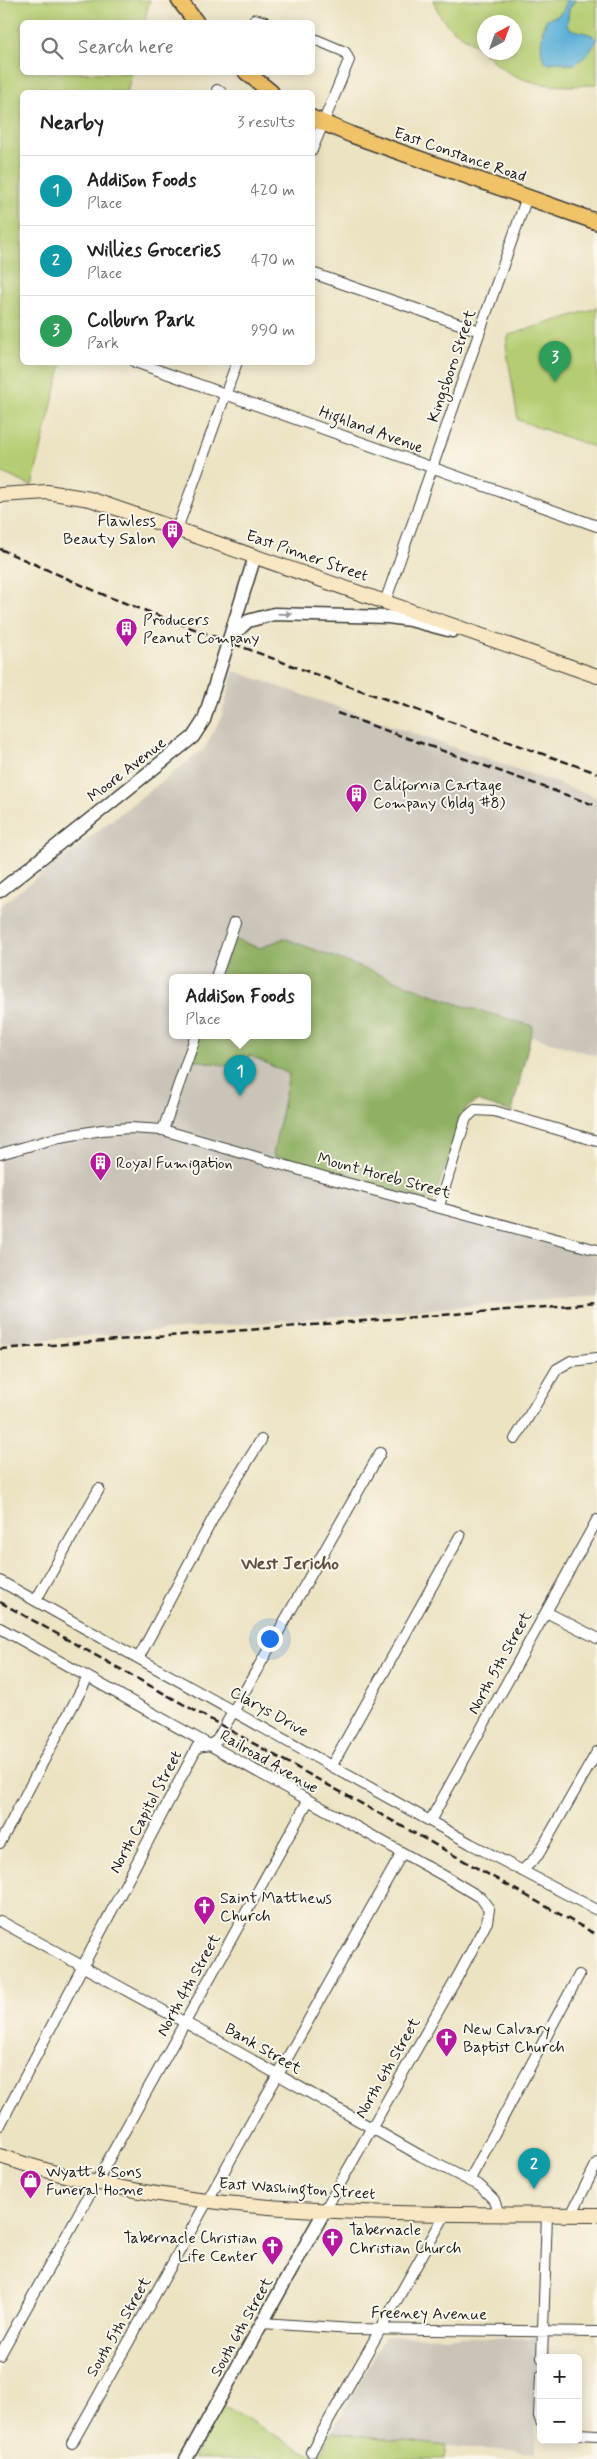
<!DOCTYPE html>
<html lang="en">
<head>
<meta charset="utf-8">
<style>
  body { margin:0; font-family:Mynerve,sans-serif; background:#f2f2f2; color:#222 }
  .controls { position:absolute; right:15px; bottom:15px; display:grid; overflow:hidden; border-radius:8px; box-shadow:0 2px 12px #0003 }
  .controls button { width:45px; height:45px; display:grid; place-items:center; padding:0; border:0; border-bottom:1px solid #e0e0e0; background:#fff; color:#222; font:25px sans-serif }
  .compass { position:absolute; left:477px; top:15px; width:45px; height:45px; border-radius:50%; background:#fff; box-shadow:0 2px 12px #0003; rotate:41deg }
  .you { position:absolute; left:269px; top:1638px; width:18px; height:18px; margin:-12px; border:4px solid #fff; border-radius:50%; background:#1a73e8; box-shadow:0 0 0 8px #1a73e833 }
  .badge { display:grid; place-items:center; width:32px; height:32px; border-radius:50%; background:#d93025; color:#fff; font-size:16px; font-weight:700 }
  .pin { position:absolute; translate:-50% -41px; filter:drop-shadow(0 1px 2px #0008) }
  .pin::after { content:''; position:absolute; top:26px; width:18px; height:15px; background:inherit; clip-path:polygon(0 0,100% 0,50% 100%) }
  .popup { position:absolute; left:169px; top:974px; width:142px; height:65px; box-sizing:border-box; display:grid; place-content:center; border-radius:8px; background:#fff; filter:drop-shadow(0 1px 4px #0005); font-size:16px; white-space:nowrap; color:#767676 }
  .popup b { font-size:19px; color:#222 }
  .popup::after { content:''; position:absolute; left:50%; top:100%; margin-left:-10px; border:10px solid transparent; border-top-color:#fff }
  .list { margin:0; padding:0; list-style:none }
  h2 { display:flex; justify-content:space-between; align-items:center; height:65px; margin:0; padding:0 20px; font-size:21px }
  h2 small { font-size:16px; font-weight:400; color:#767676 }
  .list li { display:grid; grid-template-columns:32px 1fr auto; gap:15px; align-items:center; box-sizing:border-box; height:70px; padding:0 20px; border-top:1px solid #e0e0e0 }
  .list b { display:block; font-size:19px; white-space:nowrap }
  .list p { margin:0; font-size:16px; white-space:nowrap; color:#767676 }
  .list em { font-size:16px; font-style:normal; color:#767676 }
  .icon { flex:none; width:28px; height:28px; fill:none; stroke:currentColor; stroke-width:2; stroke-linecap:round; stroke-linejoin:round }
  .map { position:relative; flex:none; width:597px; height:2459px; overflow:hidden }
  .search { position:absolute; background:#fff; box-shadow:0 2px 12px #0003; left:20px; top:20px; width:295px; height:55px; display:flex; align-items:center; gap:12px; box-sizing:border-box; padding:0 18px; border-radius:8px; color:#767676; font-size:19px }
  .panel { position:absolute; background:#fff; box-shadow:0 2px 12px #0003; left:20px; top:90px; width:295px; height:275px; border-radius:8px }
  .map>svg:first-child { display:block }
</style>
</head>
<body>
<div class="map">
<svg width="597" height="2459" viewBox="0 0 597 2459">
  <rect width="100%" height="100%" fill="#fbf7ec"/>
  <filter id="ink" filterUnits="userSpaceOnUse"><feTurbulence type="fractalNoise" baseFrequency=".02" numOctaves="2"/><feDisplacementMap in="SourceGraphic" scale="10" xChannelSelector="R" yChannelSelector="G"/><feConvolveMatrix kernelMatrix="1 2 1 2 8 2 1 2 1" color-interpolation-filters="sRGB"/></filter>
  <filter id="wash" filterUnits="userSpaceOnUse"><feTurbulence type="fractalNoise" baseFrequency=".0096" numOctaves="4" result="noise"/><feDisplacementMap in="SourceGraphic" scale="20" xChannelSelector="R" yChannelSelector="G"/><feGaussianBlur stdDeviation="1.12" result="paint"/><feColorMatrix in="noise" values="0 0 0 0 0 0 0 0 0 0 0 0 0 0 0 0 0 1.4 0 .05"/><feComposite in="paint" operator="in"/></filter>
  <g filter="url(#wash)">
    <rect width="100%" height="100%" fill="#ece3c2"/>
    <path fill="#c9c3b8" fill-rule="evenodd" d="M 234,671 L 597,797 L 597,1056 L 492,1025 L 391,1137 L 370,1191 L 597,1256 L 597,1296 L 0,1343 L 0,906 L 204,749 L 221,718 ZM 172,977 L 308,977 L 308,1035 L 172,1035 Z
      M 385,2336 L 537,2338 L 535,2453 L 446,2446 L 332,2432 Z"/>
    <path fill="#b5cd72" stroke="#687447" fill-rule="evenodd" d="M 0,0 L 150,0 L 144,22 L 22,22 L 22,72 L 132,73 L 127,92 L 22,92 L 22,362 L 62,363 L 32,486 L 0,472 Z
      M 433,0 L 566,0 C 564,13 560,16 547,19 L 542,28 L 544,62 L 560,62 L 567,65 L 593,35 L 571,30 L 567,26 L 569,9 L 575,0 L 597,0 L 597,84 C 566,88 530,87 503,69 C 494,63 486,53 477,46 C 454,29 444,29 433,0 ZM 484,22 L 514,22 L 514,52 L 484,52 Z
      M 597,308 L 597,448 L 518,420 L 506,345 L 509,335 Z
      M 222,2405 L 317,2459 L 193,2459 Z
      M 332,2432 L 446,2446 L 444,2459 L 318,2459 Z"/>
    <path fill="#90b064" stroke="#566640" d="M 284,938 L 460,1005 L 533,1026 L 512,1112 L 477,1101 L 466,1108 L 433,1202 L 273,1155 L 289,1074 L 249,1055 L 243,1069 L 191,1059 L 199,1035 L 308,1035 L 308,977 L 220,977 L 233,939 L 260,948 Z"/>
    <path fill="#5aafd7" stroke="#3b667a" d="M 566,0 L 575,0 L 569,9 L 567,26 C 575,34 589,30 596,39 C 594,51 583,59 573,65 L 560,62 L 547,63 C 537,56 542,29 547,19 C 560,16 564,13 566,0 Z"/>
  </g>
  <g filter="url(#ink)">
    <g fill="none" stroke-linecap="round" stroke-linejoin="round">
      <defs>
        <path id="minor" d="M 255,19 L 265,22
          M 312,38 L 345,52 L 349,60 L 312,150
          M 217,90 L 221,92
          M 312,273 L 480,331
          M 135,362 L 597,526
          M 177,529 L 237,362
          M 385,602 L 527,197
          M 216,977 L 235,922
          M 163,1130 L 196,1035
          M 0,1154 L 60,1137 L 102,1130 L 130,1128 L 163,1130 L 328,1178 L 597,1250
          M 439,1206 L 466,1118 L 475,1110 L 494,1111 L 597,1141
          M 515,1439 L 557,1369 L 571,1361 L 597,1358
          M 0,1581 L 471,1844 L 597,1910
          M 36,1600 L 99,1489
          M 546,1612 L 597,1638
          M 0,1628 L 446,1877 L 481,1898 L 489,1909 L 487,1922 L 458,1976 L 325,2210
          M 139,1657 L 218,1509 L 261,1440
          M 332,1765 L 460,1536
          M 430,1821 L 597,1520
          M 0,1843 L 88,1677
          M 522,1871 L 538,1855 L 597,1752
          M 0,1921 L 224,2044 L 421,2156 L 480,2186 L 494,2200 L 499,2214
          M 0,2125 L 197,1747 L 210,1745 L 217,1740 L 380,1453
          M 469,2181 L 579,1975
          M 571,2215 L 597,2163
          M 262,2323 L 352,2329 L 597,2332
          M 0,2355 L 308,1801
          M 542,2358 L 547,2215
          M 541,2376 L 539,2416 L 541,2422
          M 578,2434 L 597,2435
          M 72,2443 L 402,1853
          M 311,2452 L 446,2213"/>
        <path id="tertiary" d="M 231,637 L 248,621 L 274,614 L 388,617 L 410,620 L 452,631
          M 0,891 L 193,737 L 204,720 L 207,710 L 255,556
          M 186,2459 L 325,2210"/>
        <path id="secondary" d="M 0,495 L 47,492 L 90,499 L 597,676
          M 0,2156 C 185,2220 403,2213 597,2215"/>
        <path id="primary" d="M 179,0 L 196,22
          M 246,72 L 271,92
          M 312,118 L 352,135 L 597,222"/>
      </defs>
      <use href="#minor" stroke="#3b3a35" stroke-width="12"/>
      <use href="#tertiary" stroke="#3b3a35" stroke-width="15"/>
      <use href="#secondary" stroke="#3b3a35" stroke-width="16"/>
      <use href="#primary" stroke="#3b3a35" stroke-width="18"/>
      <use href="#minor" stroke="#fff" stroke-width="10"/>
      <use href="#tertiary" stroke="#fff" stroke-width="12"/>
      <use href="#secondary" stroke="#f9e7c3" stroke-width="14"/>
      <use href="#primary" stroke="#f1c369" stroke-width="15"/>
      <path stroke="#1c1c1c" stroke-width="2.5" stroke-dasharray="8 4" stroke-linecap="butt" d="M 0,549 L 109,597 L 317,675 L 597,773
        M 337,713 L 597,806
        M 0,1349 L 597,1303
        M 0,1602 L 597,1935"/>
    </g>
    <defs><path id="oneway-solid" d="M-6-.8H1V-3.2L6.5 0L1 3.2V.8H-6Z" transform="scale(1.25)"/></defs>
    <use fill="#999" href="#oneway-solid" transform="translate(285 614) rotate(1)"/>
  </g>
  <defs>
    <symbol id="building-pin" viewBox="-11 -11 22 30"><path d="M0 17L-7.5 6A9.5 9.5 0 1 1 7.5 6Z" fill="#b5179e" stroke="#fbf7ec"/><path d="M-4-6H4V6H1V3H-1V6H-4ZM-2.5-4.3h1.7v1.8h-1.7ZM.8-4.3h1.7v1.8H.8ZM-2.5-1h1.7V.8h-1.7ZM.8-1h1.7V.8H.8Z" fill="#fff"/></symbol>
    <symbol id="church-pin" viewBox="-11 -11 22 30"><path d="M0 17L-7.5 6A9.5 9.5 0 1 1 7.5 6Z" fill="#b5179e" stroke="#fbf7ec"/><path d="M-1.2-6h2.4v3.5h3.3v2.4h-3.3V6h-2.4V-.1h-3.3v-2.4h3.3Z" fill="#fff"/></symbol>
    <symbol id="shop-pin" viewBox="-11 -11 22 30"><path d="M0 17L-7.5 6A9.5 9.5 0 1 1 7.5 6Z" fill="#b5179e" stroke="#fbf7ec"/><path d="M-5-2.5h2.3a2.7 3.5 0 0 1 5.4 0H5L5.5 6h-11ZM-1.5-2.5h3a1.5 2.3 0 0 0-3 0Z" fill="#fff"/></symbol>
  </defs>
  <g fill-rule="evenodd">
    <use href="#building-pin" x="160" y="518" width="25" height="34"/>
    <use href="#building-pin" x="114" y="616" width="25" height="34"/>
    <use href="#building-pin" x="344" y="782" width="25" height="34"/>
    <use href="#building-pin" x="88" y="1150" width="25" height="34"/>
    <use href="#church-pin" x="192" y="1894" width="25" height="34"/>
    <use href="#church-pin" x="434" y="2026" width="25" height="34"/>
    <use href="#shop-pin" x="18" y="2168" width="25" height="34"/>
    <use href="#church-pin" x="320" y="2226" width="25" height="34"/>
    <use href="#church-pin" x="260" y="2234" width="25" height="34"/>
  </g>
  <g text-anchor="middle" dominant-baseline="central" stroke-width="4" stroke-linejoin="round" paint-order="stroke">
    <g font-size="16" fill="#1c1c1c" stroke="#fbf7ec">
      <text transform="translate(460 155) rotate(19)">East Constance Road</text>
      <text transform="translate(452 366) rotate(-71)">Kingsboro Street</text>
      <text transform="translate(371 430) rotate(20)">Highland Avenue</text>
      <text transform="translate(307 556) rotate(19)">East Pinner Street</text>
      <text transform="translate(127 770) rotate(-38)">Moore Avenue</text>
      <text transform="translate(384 1176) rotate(15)">Mount Horeb Street</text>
      <text transform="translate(500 1663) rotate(-61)">North 5th Street</text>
      <text transform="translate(269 1712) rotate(29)">Clarys Drive</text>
      <text transform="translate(269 1762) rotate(30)">Railroad Avenue</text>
      <text transform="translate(146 1812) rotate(-62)">North Capitol Street</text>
      <text transform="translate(189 1985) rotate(-61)">North 4th Street</text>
      <text transform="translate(263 2049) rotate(30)">Bank Street</text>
      <text transform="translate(388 2068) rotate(-60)">North 6th Street</text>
      <text transform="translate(297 2189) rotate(4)">East Washington Street</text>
      <text transform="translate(429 2314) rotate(1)">Freeney Avenue</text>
      <text transform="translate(119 2327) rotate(-60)">South 5th Street</text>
      <text transform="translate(242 2327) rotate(-61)">South 6th Street</text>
    </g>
    <g font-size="16" fill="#1c1c1c" stroke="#fbf7ec" text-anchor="start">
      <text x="156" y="521" text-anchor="end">Flawless<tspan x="156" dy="18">Beauty Salon</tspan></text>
      <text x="143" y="620">Producers<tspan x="143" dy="18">Peanut Company</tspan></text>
      <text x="373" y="785">California Cartage<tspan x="373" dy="18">Company (bldg #8)</tspan></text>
      <text x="116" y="1163">Royal Fumigation</text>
      <text x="220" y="1898">Saint Matthews<tspan x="220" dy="18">Church</tspan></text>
      <text x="463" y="2029">New Calvary<tspan x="463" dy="18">Baptist Church</tspan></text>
      <text x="46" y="2172">Wyatt &amp; Sons<tspan x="46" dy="18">Funeral Home</tspan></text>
      <text x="349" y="2230">Tabernacle<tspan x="349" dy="18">Christian Church</tspan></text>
      <text x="257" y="2238" text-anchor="end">Tabernacle Christian<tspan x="257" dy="18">Life Center</tspan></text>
    </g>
    <g font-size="18" font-weight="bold" fill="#5e503e" stroke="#fbf7ec">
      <text x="290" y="1564">West Jericho</text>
    </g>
  </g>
</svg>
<div class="controls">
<button>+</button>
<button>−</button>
</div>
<svg class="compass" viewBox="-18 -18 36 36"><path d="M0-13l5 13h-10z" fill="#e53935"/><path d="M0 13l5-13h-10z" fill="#767676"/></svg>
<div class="you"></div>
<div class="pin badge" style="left:240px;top:1096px;background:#0f9aa8">1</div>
<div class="popup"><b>Addison Foods</b>Place</div>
<div class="pin badge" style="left:534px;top:2189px;background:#0f9aa8">2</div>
<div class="pin badge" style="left:555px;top:382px;background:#2e9e5b">3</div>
<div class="search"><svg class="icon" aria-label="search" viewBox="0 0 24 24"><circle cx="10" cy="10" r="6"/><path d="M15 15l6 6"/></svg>Search here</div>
<section class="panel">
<h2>Nearby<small>3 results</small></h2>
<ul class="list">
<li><span class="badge" style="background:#0f9aa8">1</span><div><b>Addison Foods</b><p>Place</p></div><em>420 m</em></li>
<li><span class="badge" style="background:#0f9aa8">2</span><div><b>Willies Groceries</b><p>Place</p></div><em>470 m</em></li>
<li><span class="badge" style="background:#2e9e5b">3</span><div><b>Colburn Park</b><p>Park</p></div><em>990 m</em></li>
</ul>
</section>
</div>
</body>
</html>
